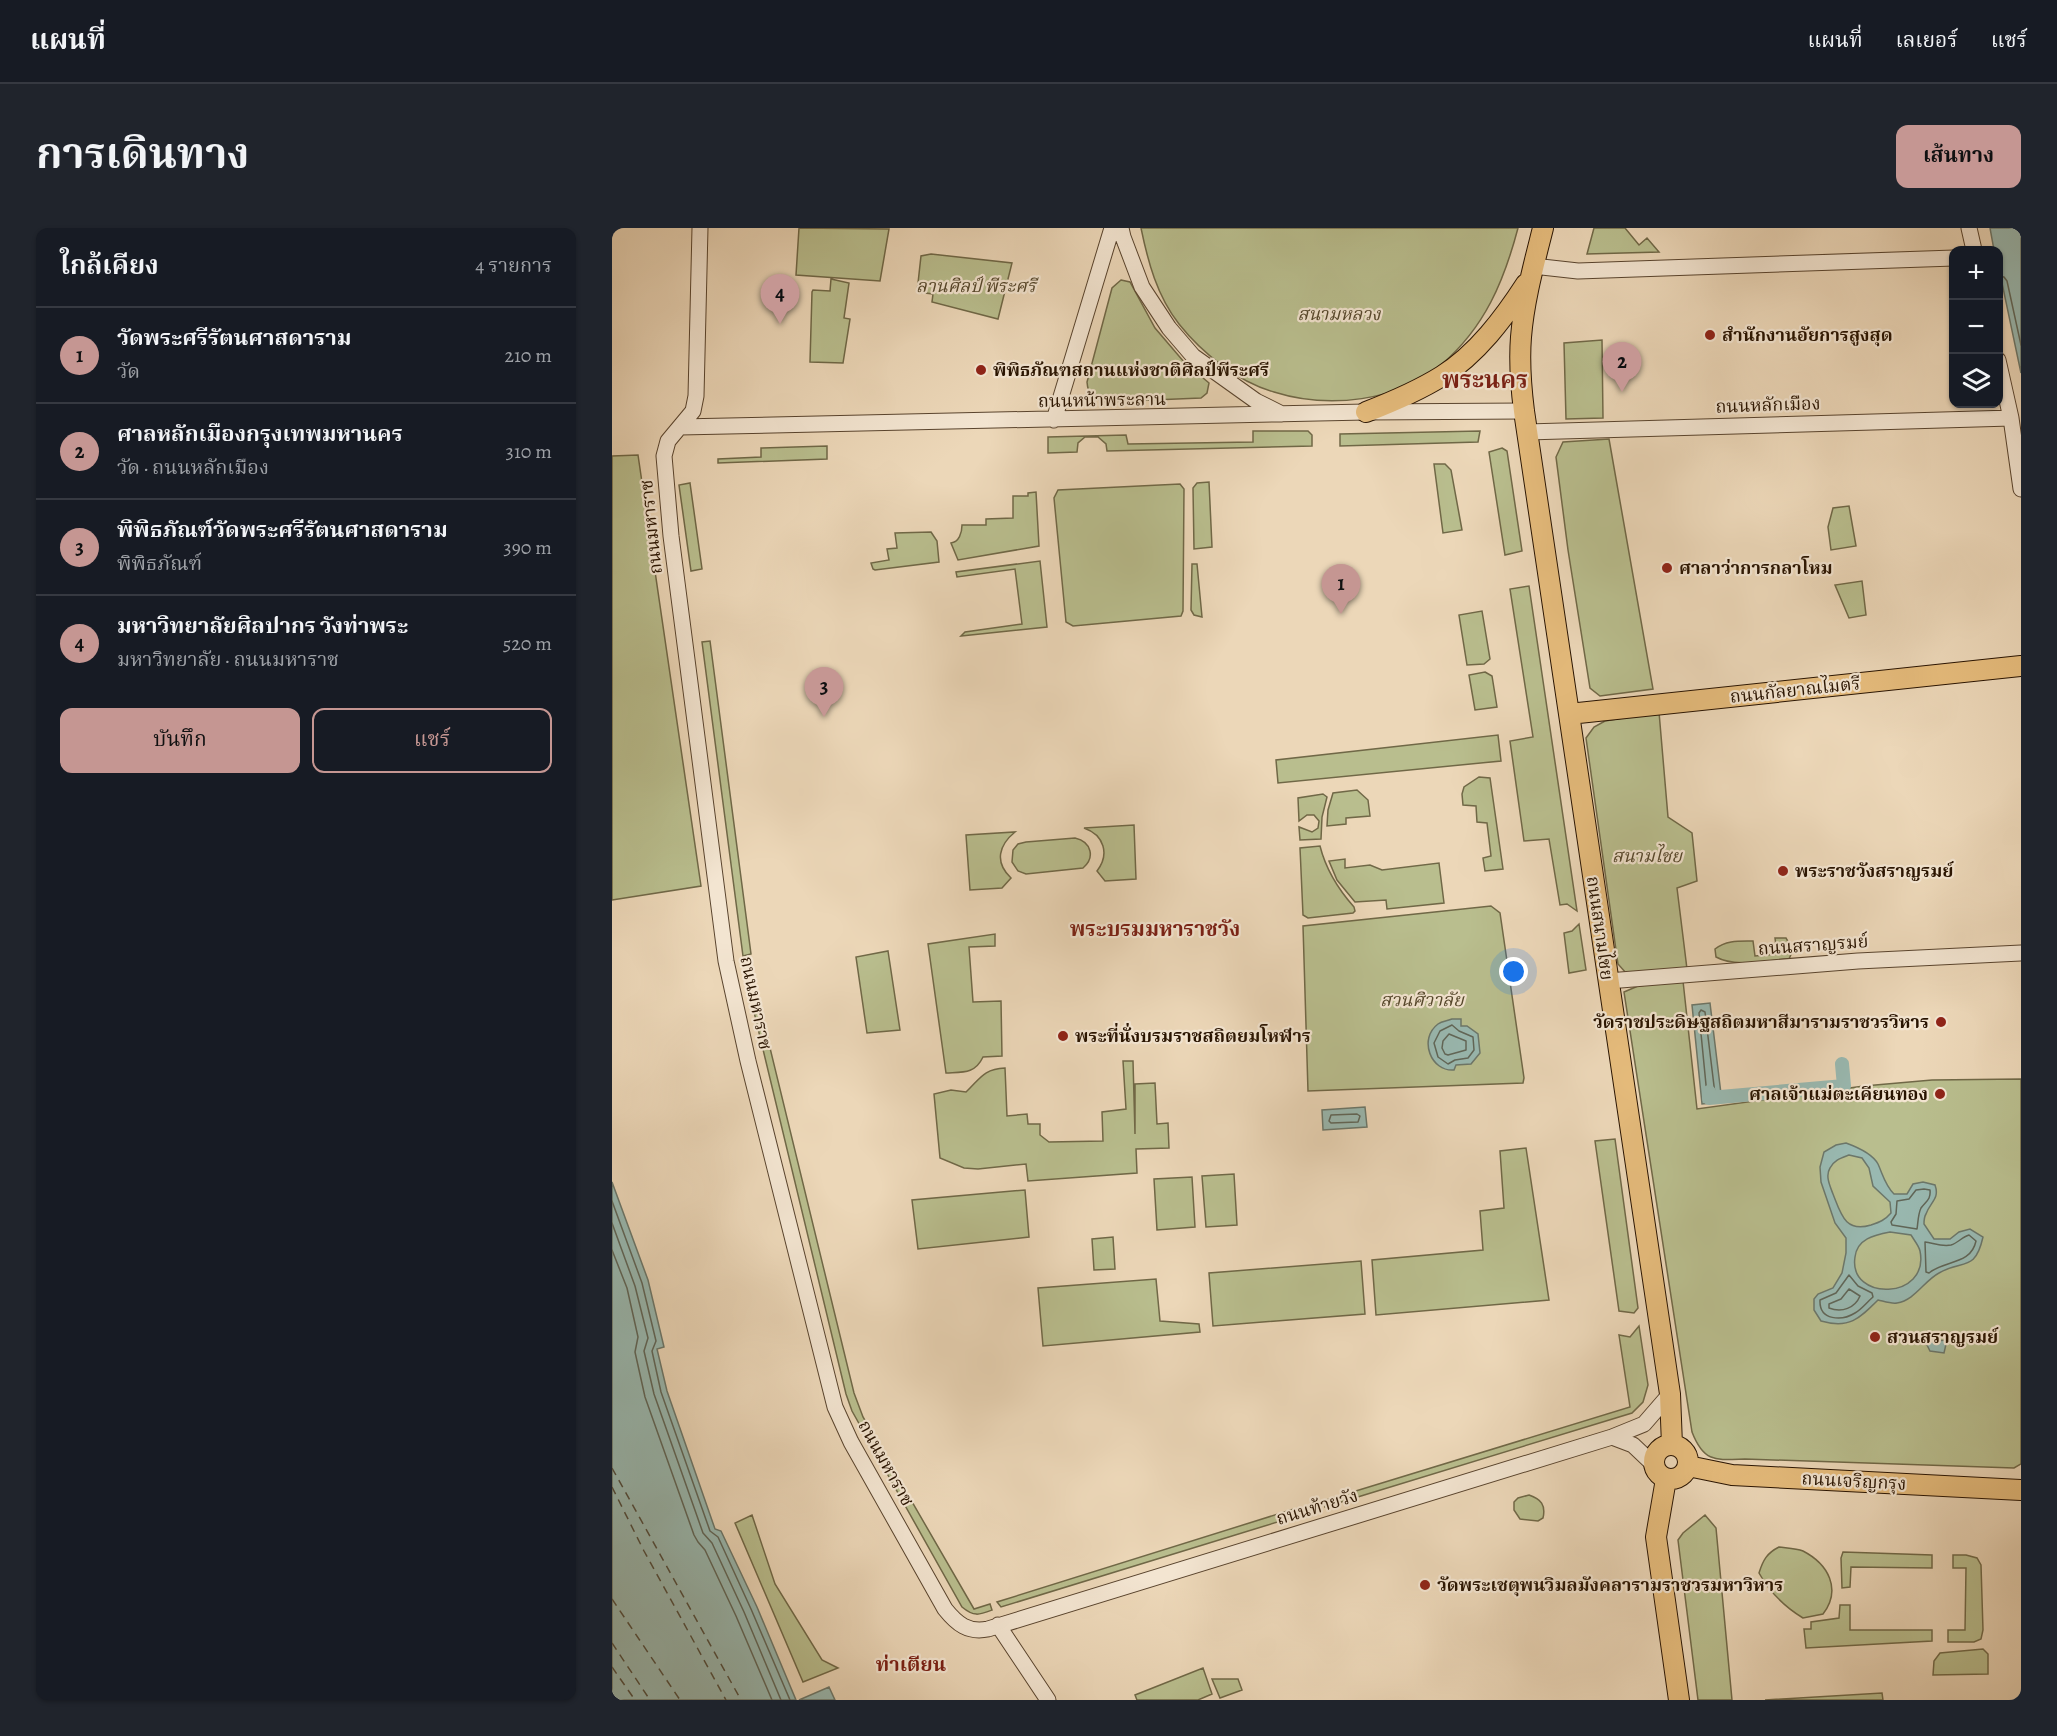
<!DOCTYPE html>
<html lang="th">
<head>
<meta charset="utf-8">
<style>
  body { margin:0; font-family:Alegreya,"Noto Serif Thai",serif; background:#20242c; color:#f1f3f6 }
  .controls { position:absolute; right:18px; top:18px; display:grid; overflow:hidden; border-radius:12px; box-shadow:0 2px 4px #0004 }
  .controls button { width:54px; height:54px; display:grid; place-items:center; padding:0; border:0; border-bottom:2px solid #363941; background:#171b24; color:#f1f3f6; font:30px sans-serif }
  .you { position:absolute; left:902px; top:744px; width:21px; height:21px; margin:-15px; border:4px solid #fff; border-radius:50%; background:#1a73e8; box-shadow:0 0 0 9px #1a73e833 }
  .badge { display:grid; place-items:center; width:39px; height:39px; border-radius:50%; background:#c59692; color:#111; font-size:20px; font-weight:700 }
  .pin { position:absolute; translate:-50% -50px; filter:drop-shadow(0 2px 3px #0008) }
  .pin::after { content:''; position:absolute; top:32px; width:21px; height:18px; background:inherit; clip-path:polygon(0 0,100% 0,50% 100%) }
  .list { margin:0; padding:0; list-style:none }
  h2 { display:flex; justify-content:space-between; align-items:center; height:78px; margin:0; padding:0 24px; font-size:26px }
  h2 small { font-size:20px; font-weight:400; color:#9ea1a6 }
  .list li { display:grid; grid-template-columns:39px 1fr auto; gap:18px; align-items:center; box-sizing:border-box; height:96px; padding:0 24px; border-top:2px solid #363941 }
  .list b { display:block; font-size:22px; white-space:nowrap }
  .list p { margin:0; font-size:20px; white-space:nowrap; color:#9ea1a6 }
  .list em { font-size:20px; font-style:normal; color:#9ea1a6 }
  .actions { display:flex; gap:12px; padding:18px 24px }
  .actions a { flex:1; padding:14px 0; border:2px solid #c59692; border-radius:12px; text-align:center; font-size:21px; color:#c59692 }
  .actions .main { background:#c59692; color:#111 }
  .icon { flex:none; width:33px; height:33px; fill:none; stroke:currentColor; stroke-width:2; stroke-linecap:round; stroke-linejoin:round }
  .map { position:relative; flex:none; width:1409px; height:1472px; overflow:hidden; border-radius:12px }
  header { display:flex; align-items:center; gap:36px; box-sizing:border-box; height:84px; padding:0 30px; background:#171b24; border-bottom:2px solid #363941 }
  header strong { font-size:28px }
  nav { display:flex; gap:33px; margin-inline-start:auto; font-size:21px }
  .intro { display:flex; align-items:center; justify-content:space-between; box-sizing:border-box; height:144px; padding:0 36px }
  h1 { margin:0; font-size:42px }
  .button { padding:15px 27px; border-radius:12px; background:#c59692; color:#111; font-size:21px; font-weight:700 }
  main { display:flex; gap:36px; padding:0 36px }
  aside { flex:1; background:#171b24; border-radius:12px; box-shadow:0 2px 4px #0004 }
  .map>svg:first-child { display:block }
</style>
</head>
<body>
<header>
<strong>แผนที่</strong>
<nav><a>แผนที่</a><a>เลเยอร์</a><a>แชร์</a></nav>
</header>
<div class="intro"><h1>การเดินทาง</h1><a class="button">เส้นทาง</a></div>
<main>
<aside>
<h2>ใกล้เคียง<small>4 รายการ</small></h2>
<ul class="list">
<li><span class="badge">1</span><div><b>วัดพระศรีรัตนศาสดาราม</b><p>วัด</p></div><em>210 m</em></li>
<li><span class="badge">2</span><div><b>ศาลหลักเมืองกรุงเทพมหานคร</b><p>วัด · ถนนหลักเมือง</p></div><em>310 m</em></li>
<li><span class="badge">3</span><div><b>พิพิธภัณฑ์วัดพระศรีรัตนศาสดาราม</b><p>พิพิธภัณฑ์</p></div><em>390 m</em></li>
<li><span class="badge">4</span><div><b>มหาวิทยาลัยศิลปากร วังท่าพระ</b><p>มหาวิทยาลัย · ถนนมหาราช</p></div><em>520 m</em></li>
</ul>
<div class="actions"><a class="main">บันทึก</a><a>แชร์</a></div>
</aside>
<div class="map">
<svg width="1409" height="1472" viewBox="0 0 1409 1472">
  <rect width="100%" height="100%" fill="#ecd7b8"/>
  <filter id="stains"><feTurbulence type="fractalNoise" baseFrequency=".00333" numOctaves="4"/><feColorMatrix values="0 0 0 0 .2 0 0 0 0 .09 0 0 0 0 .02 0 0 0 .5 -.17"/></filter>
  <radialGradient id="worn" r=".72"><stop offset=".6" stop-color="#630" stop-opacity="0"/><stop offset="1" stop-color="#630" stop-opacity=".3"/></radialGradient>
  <path fill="#b9be8e" stroke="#706847" stroke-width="1.5" d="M 187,0 L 277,1 L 268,53 L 184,47 Z
    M 529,0 L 906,0 C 892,53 873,99 830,136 C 786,174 716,181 662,164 C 626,154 590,125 567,96 C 545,68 536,34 529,0 Z
    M 982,0 L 1013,0 L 1027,17 L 1035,10 L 1047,24 L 975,26 Z
    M 319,26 L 400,35 L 386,91 L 320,74 L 321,66 L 305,64 L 309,28 Z
    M 219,51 L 237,55 L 232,90 L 238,91 L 231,135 L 198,134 L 200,64 L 201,62 L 218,63 Z
    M 509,52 L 518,54 L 543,100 L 572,134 L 597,155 L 595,165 L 589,170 L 493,174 C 481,171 476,167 475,154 L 500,60 Z
    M 990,112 L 991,190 L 954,191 L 952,115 Z
    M 641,203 L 696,203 L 700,207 L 700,218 L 495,223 L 494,216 L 486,209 L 473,209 L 466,215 L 465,224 L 436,225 L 436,209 L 514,207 L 516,216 L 641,214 Z
    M 868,203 L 866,214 L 728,218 L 728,206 Z
    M 997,211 L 1041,461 L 988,468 L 978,460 L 956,322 L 944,229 L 951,214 Z
    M 215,218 L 215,231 L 106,235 L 106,231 L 149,229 L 149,220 Z
    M 890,220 L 895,223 L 910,323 L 893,327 L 877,224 Z
    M 26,227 L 89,658 L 0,672 L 0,228 Z
    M 822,236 L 833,236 L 839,242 L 850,302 L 831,305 Z
    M 597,254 L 600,319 L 582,321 L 581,260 L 585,255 Z
    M 78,255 L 90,341 L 79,343 L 67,257 Z
    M 568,256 L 572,261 L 571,383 L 569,388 L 461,398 L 454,394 L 442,270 L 446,262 Z
    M 424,264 L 427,318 L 346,332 L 339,315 C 347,314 350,305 350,297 L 374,297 L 374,291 L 401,290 L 401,268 L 416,268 L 416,265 Z
    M 1237,278 L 1244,318 L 1219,322 L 1216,299 L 1221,280 Z
    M 319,304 L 325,313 L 327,334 L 263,342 L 261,341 L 259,335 L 277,332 L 275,321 L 285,320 L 283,305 Z
    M 428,333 L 435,399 L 349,408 L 353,404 L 410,396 L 403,341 L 345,349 L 344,344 Z
    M 580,336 L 585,336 L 590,389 L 582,387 L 579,382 Z
    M 1250,353 L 1254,387 L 1237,390 L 1223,357 Z
    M 917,358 L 965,683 L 955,676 L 948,677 L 937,611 L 912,613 L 898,513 L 921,509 L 898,361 Z
    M 870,383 L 878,431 L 872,436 L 855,437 L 847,387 Z
    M 98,413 L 139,726 L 131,728 L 90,414 Z
    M 873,444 L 880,448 L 885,479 L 863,482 L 857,447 Z
    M 1047,484 L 1056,589 L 1080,605 L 1085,653 L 1065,660 L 1075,741 L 1014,745 L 1006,736 L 974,510 L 982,499 L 993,493 Z
    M 886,507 L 889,533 L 666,555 L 664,532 Z
    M 867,549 L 878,550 L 891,641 L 873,643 L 871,630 L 879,628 L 875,595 L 865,594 L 864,578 L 851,577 L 850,566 L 852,559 Z
    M 745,562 L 756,572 L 758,588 L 734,590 L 734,596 L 715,598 L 716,582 L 721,565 Z
    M 711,566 L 715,569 L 710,589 L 709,611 L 688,612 L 687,599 L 700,604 L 706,600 L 707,593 L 702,587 L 695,587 L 687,593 L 686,570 Z
    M 522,597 L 524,651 L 493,653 L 485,643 C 498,626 492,607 472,600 Z
    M 403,604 C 387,617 382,634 399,650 L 390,660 L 358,662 L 354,607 Z
    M 463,610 C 480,614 483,630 471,640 L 414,646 L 406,643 L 400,634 L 401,622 L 406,616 L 414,614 Z
    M 708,618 C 714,642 726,661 742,679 L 743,683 L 741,685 L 696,690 L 691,687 L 688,620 Z
    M 733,631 L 733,640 L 758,637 L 770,642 L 827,635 L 832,675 L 775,681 L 774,672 L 743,674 L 725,652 L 717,633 Z
    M 879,678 L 888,685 L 912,850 L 911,855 L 696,863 L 691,698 Z
    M 967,696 L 974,742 L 957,745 L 952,705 L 960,703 Z
    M 383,706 L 383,718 L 357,719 L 361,774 L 389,773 L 390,828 L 371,829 C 363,846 351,844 334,845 L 316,716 Z
    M 1163,710 L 1174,710 L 1181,722 L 1177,731 C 1155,732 1124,740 1104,729 L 1103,721 C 1114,712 1127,713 1141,713 L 1143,728 L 1165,726 Z
    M 276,723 L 288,802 L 255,805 L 244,729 Z
    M 1071,753 L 1085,881 L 1252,858 L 1320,852 L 1409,851 L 1409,1236 L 1402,1240 L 1133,1231 C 1104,1232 1092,1235 1080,1204 L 1012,764 L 1026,758 Z
    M 149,783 L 242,1165 L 251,1189 L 362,1381 L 378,1376 L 380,1382 C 367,1387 362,1389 350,1379 L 240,1183 L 234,1166 L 142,784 Z
    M 511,833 L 521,833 L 523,906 L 523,856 L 543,855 L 545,896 L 556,895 L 557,920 L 524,921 L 525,945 L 416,953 L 414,936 L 366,941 L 352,940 L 328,930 L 322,866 L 339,862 L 354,864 C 368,851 371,841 393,840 L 395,888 L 415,886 L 416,896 L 428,896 L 428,907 L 437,914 L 491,913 L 490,884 L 514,881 Z
    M 1003,911 L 1026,1080 L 1022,1085 L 1007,1083 L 983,913 Z
    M 914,920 L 937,1072 L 764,1087 L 760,1032 L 871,1022 L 868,983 L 892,980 L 888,923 Z
    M 622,946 L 625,997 L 594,999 L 590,948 Z
    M 580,949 L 583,999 L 545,1002 L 542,951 Z
    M 413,962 L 417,1009 L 306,1021 L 300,972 Z
    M 501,1009 L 503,1041 L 482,1042 L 480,1011 Z
    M 749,1033 L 753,1086 L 601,1098 L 597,1045 Z
    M 544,1051 L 548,1093 L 587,1096 L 588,1104 L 431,1118 L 426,1060 Z
    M 1027,1098 L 1036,1157 L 1031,1174 L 1020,1185 L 713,1279 L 711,1273 L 1018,1179 L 1007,1107 L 1018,1109 Z
    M 917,1267 C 929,1271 934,1277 931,1290 L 926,1293 L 908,1291 L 902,1282 L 902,1274 L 906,1270 Z
    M 682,1281 L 685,1288 L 389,1379 L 385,1374 Z
    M 140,1287 L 163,1356 L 210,1432 L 226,1440 L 191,1454 L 123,1295 Z
    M 1093,1287 L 1104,1300 L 1120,1472 L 1086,1472 L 1066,1312 L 1071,1305 Z
    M 1167,1319 C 1174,1320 1184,1320 1191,1323 C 1216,1336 1230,1361 1211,1386 L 1191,1390 C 1173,1379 1157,1363 1147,1345 C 1151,1332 1155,1325 1167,1319 Z
    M 1231,1324 L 1320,1327 L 1320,1340 L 1239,1339 L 1238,1359 L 1230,1360 L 1229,1330 Z
    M 1341,1327 L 1354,1327 L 1365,1330 L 1369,1337 L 1371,1402 L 1369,1411 L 1362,1414 L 1336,1414 L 1336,1402 L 1353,1402 L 1354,1340 L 1341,1340 Z
    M 1228,1377 L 1238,1377 L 1238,1402 L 1320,1402 L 1320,1413 L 1194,1420 L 1192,1401 L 1199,1401 L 1199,1394 L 1227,1390 Z
    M 1371,1421 L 1376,1426 L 1376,1446 L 1321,1447 L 1322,1433 L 1328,1425 Z
    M 591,1440 L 600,1466 L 586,1472 L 525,1472 L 523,1467 Z
    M 600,1451 L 626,1451 L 630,1462 L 608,1470 Z
    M 1270,1465 L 1271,1472 L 1153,1472 Z"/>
  <path fill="#99b9b1" stroke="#6c776a" stroke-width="1.5" fill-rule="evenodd" d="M 1378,0 L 1407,0 L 1409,8 L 1409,145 L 1387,41 L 1386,22 L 1382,22 Z
    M 1098,775 L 1110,874 L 1090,876 L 1080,777 Z
    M 840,791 L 849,791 L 849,798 L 855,798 L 866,806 L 868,825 L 859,836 L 844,837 L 842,842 C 819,844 806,811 826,796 C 830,793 835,793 840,791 Z
    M 753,879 L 755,899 L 711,902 L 710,882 Z
    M 1234,915 C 1245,919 1260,925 1266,936 C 1271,947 1273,957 1282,966 L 1295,966 L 1301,956 L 1311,954 L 1323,957 C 1328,971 1318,974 1314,986 C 1312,989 1312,993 1312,996 L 1322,1011 L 1338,1011 L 1347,1004 L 1358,1001 L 1371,1009 C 1363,1045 1350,1031 1327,1045 C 1312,1053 1303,1072 1285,1075 C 1279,1076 1271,1073 1266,1072 C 1247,1091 1237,1101 1209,1093 L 1202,1082 L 1202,1071 L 1206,1066 L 1221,1060 L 1230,1045 L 1234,1025 L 1234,1010 L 1223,995 L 1209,954 L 1208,939 L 1212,924 L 1224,917 ZM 1237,927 L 1250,930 L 1257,940 L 1261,958 L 1278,974 L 1279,985 C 1273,992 1268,994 1259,997 C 1233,1005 1229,986 1221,966 C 1218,958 1213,948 1218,940 C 1222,932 1229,930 1237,927 ZM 1278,1004 L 1299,1007 C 1302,1012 1307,1018 1308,1023 C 1318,1072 1236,1074 1243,1029 C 1245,1011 1262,1007 1278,1004 Z
    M 0,954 L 36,1052 L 52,1119 L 45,1121 L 55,1163 L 103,1301 L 109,1303 L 145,1379 L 184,1472 L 0,1472 Z
    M 1315,1104 L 1323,1113 L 1335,1112 L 1332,1125 L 1318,1123 L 1313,1113 Z
    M 217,1459 L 223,1472 L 187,1472 Z"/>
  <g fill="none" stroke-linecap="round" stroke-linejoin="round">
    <path stroke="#606658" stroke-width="1.5" d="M 1386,48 L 1392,49 L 1395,53 L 1409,117
      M 1089,782 L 1093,784 L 1103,866 L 1098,869 L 1095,867 L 1087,785 Z
      M 840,797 L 847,803 L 861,809 L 862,822 L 856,830 L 843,832 L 836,836 L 826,829 L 822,815 L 828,803 Z
      M 837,806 L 854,813 L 854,822 L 836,827 L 833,826 L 830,820 L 831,813 Z
      M 745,886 L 748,888 L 746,894 L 719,895 L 717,893 L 719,887 Z
      M 1312,961 L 1318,962 C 1319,972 1314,973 1309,980 C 1306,986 1306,995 1305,1001 L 1280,997 L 1279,994 L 1284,986 L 1285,973 L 1297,971 L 1304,962 Z
      M 0,973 L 30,1055 L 44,1113 L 40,1123 L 49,1164 L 98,1303 L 106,1309 L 139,1381 L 178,1472
      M 0,995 L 23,1058 L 36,1110 L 32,1123 L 42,1166 L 91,1305 L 100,1315 L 132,1384 L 169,1472
      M 1357,1007 L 1364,1013 C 1359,1037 1333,1032 1317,1045 L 1314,1044 L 1313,1014 C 1321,1015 1330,1019 1339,1017 C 1346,1015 1350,1009 1357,1007 Z
      M 0,1022 L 15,1060 L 26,1109 L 23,1124 L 33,1169 L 82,1307 L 86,1314 L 93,1322 L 124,1388 L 160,1472
      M 1237,1047 L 1246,1058 L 1260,1065 L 1261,1069 C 1255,1074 1250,1081 1243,1085 C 1230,1093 1207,1093 1208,1072 L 1224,1065 Z
      M 1237,1061 L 1248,1068 C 1243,1080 1230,1085 1217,1080 L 1217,1076 L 1229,1071 Z"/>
    <path stroke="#99b9b1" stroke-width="14" d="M 1097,864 L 1097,870 L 1232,858 L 1230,836"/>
    <path stroke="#504d3e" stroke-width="1.5" stroke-dasharray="8 6" stroke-linecap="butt" d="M 0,1240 L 129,1472
      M 0,1259 L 32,1323 L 114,1472
      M 0,1371 L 68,1472
      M 0,1415 L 38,1472
      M 0,1439 L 23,1472
      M 0,1471 L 0,1472"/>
    <defs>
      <path id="minor" d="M 88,0 L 84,168 L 81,183 L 56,213 L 52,228 L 59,308 L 114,733 L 136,833 L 223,1179 L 239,1214 L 333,1381 C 345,1396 356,1405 376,1401 L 1000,1209 L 1032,1196 L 1058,1166
        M 509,0 L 511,9 L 530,59 L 557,100 L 581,128 L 644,173 L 670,186
        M 1357,0 L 1362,22
        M 921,38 L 966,43 L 1342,30
        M 1386,132 L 1399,190 L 1409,261
        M 442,192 L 500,0
        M 68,199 L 754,184 L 912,183
        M 915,204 L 1399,190
        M 996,753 L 1246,733 L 1409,725
        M 1000,1209 L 1021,1217 L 1041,1236
        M 386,1397 L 436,1472"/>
      <path id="major" d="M 931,0 C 922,36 912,72 909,109 C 907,134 909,159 912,183 L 1058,1166 L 1060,1217
        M 754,184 C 780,174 806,163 830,148 C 865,126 892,90 914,56
        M 957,486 L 1409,438
        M1042 1234a17 17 0 1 1 34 0a17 17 0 1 1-34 0Z
        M 1076,1238 L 1120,1247 L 1409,1262
        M 1054,1251 L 1044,1309 L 1067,1472"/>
    </defs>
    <use href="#minor" stroke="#59442e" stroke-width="17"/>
    <use href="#major" stroke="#281300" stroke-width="22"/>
    <use href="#minor" stroke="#f3e5d1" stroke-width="15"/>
    <use href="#major" stroke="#e6bc7c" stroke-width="20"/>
  </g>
  <g fill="#8f2418" stroke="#f3e5d1" stroke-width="2">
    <circle cx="1098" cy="107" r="6"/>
    <circle cx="369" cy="142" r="6"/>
    <circle cx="1055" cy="340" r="6"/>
    <circle cx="1171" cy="643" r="6"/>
    <circle cx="1329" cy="794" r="6"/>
    <circle cx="451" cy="808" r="6"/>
    <circle cx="1328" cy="866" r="6"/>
    <circle cx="1263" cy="1109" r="6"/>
    <circle cx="813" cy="1357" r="6"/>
  </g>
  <g text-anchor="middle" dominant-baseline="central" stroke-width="4.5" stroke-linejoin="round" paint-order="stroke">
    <g font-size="18" font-style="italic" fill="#54462b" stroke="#f3e5d1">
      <text x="364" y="58">ลานศิลป์ พีระศรี</text>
      <text x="727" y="86">สนามหลวง</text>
      <text x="1035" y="628">สนามไชย</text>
      <text x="810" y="772">สวนศิวาลัย</text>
    </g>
    <g font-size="18" font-weight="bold" fill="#281300" stroke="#f3e5d1" text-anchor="start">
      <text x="1110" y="107">สำนักงานอัยการสูงสุด</text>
      <text x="381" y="142">พิพิธภัณฑสถานแห่งชาติศิลป์พีระศรี</text>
      <text x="1067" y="340">ศาลาว่าการกลาโหม</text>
      <text x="1183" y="643">พระราชวังสราญรมย์</text>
      <text x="1317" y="794" text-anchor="end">วัดราชประดิษฐสถิตมหาสีมารามราชวรวิหาร</text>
      <text x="463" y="808">พระที่นั่งบรมราชสถิตยมโหฬาร</text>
      <text x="1316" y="866" text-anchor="end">ศาลเจ้าแม่ตะเคียนทอง</text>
      <text x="1275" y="1109">สวนสราญรมย์</text>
      <text x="825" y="1357">วัดพระเชตุพนวิมลมังคลารามราชวรมหาวิหาร</text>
    </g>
    <g font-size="18" fill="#281300" stroke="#f3e5d1">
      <text transform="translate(490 172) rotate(-1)">ถนนหน้าพระลาน</text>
      <text transform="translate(1156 177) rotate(-2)">ถนนหลักเมือง</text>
      <text transform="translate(39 299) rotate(-96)">ถนนมหาราช</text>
      <text transform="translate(1183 462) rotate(-6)">ถนนกัลยาณไมตรี</text>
      <text transform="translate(988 700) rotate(82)">ถนนสนามไชย</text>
      <text transform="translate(1201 717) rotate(-4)">ถนนสราญรมย์</text>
      <text transform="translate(144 775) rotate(78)">ถนนมหาราช</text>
      <text transform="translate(274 1235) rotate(61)">ถนนมหาราช</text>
      <text transform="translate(1242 1253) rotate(3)">ถนนเจริญกรุง</text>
      <text transform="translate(705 1279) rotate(-17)">ถนนท้ายวัง</text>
    </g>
    <g font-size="20" font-weight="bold" fill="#7a1f14" stroke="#f3e5d1">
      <text x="299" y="1436">ท่าเตียน</text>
    </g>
    <g font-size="21" font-weight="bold" fill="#7a1f14" stroke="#f3e5d1">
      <text x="543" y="701">พระบรมมหาราชวัง</text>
    </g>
    <g font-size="24" font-weight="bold" fill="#7a1f14" stroke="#f3e5d1">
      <text x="873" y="152">พระนคร</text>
    </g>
  </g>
  <rect width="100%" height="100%" filter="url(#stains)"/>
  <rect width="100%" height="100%" fill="url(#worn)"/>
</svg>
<div class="controls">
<button>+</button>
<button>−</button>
<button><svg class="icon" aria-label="layers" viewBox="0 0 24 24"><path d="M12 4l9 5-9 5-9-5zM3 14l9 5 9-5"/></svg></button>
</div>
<div class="you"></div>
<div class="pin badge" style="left:729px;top:386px">1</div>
<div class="pin badge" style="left:1010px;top:164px">2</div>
<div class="pin badge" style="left:212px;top:489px">3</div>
<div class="pin badge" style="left:168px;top:96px">4</div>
</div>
</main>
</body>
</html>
